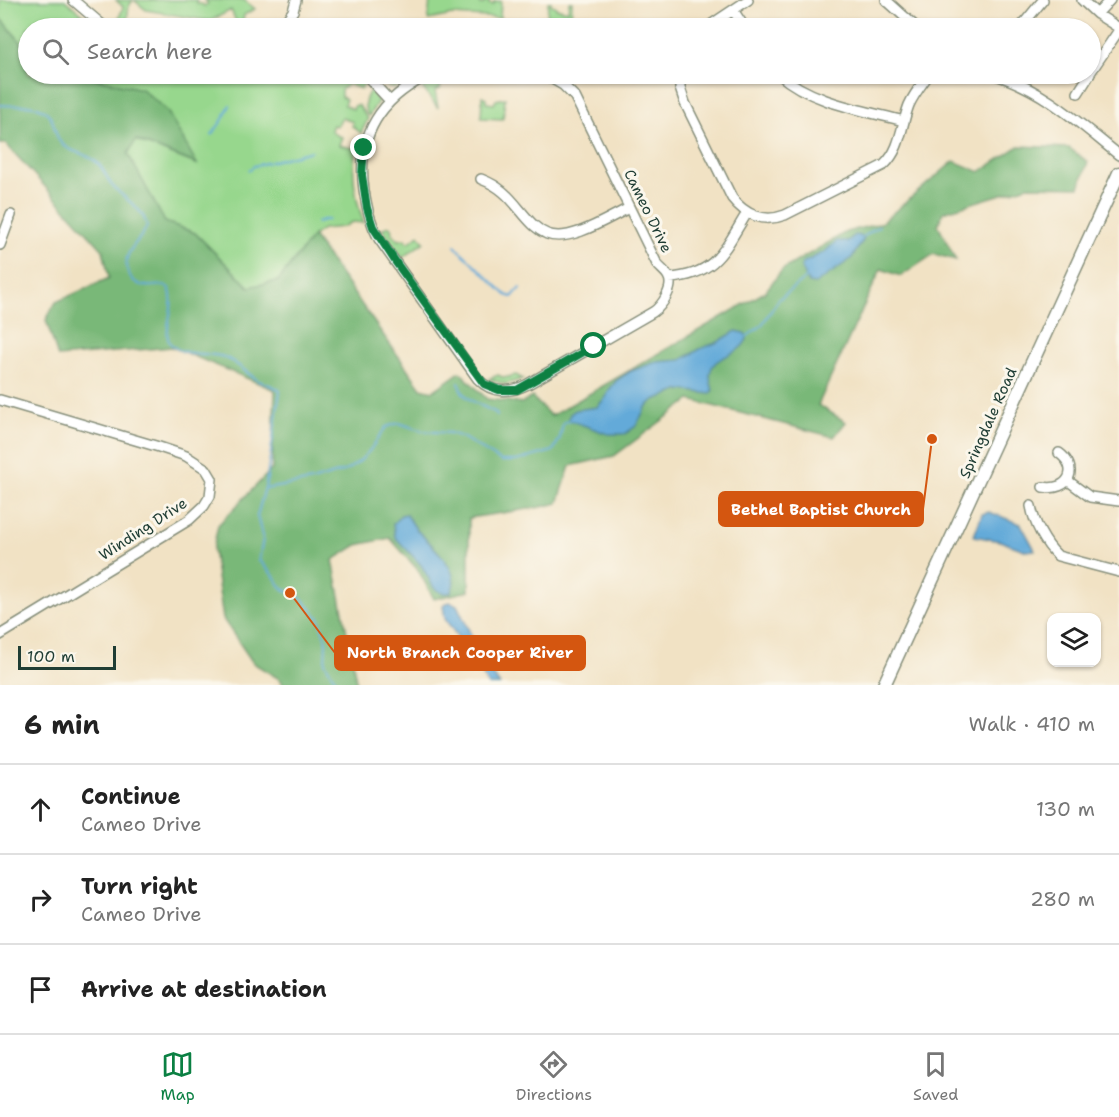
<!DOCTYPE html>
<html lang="en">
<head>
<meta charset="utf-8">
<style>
  body { margin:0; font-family:"Shantell Sans",sans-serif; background:#f2f2f2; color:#222 }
  .controls { position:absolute; right:18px; bottom:18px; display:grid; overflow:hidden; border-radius:12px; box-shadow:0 2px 4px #0004 }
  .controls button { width:54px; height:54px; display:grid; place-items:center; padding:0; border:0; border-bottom:2px solid #e0e0e0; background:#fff; color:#222; font:30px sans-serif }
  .scale { position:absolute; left:18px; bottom:15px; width:98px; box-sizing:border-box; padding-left:6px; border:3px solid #1f3d34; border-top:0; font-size:16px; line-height:21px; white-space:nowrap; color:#1f3d34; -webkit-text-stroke:4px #fbf7ec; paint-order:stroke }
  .stop { position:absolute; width:18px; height:18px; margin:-14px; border:4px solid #0b8043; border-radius:50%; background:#fff }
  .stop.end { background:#0b8043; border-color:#fff; box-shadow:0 2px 6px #0008 }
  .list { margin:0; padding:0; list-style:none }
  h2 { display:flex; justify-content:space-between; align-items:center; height:78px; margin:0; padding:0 24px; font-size:26px }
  h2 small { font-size:20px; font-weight:400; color:#767676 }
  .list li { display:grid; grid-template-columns:39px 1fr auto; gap:18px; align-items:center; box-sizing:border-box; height:90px; padding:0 24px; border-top:2px solid #e0e0e0 }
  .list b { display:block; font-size:22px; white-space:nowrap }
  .list p { margin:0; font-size:20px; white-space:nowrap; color:#767676 }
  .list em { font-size:20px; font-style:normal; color:#767676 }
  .icon { flex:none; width:33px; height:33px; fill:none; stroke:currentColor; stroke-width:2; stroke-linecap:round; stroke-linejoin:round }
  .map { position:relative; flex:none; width:1119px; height:685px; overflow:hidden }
  .search { position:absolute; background:#fff; box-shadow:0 2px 4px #0004; left:18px; right:18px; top:18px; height:66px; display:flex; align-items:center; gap:15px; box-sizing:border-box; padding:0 21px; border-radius:33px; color:#767676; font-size:22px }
  .sheet { height:348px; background:#fff }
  nav { display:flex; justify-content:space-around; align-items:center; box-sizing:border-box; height:84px; border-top:2px solid #e0e0e0; background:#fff; font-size:16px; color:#767676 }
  nav a { display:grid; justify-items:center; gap:3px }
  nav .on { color:#0b8043 }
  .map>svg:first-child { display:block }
</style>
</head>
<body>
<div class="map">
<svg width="1119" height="685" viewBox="0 0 1119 685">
  <rect width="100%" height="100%" fill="#fbf7ec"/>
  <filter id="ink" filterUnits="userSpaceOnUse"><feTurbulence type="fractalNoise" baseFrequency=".0167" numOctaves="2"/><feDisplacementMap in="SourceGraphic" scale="12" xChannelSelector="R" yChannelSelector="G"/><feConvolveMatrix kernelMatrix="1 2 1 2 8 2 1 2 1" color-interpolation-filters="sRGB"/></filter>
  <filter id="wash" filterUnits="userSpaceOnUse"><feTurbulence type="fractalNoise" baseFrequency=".008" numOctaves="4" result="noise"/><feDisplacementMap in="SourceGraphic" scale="24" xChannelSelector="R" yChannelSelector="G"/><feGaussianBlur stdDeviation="1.35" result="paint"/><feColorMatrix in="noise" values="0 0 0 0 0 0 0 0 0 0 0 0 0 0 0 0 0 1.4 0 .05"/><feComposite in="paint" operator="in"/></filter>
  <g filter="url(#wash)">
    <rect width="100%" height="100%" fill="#f1e2c4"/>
    <path fill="#97d78d" stroke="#5b8a60" stroke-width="1.5" d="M 0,0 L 65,0 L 99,28 L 28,28 L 28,50 L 0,18 Z
      M 116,0 L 133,0 L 129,6 L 127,20 L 117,24 L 123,7 Z
      M 134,0 L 197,0 L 197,4 L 202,4 L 204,6 L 208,4 L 205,0 L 244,0 L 255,9 L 244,15 L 243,20 L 245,23 L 242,26 L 244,28 L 239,28 L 231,10 L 210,21 L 146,10 Z
      M 430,0 L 480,0 L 480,4 L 484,4 L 484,1 L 489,1 L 489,4 L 493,5 L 494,2 L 501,1 L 500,18 L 452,15 L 428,20 Z
      M 548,2 L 551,2 L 551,5 L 555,6 L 556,8 L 568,11 L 569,2 L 572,2 L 571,22 L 547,22 Z
      M 75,74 L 265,74 L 267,77 L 272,74 L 277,77 L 281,74 L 355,74 L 364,84 L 361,89 L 348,84 L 341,90 L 341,97 L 346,99 L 344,105 L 353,109 L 355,105 L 359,106 L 368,119 L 361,133 L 352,126 L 353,122 L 342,118 L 337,126 L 333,125 L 331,130 L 336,135 L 342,137 L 339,145 L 356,149 C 350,171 356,202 364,223 L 352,222 L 343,227 L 323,229 L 313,236 L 278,281 L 249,287 L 195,233 L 165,222 L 128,154 L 135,140 L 196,164 L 167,111 L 142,89 Z
      M 398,74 L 403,75 L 402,83 L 395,88 L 388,87 L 384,83 L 390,78 L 389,81 L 392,82 L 397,77 Z
      M 447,76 L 442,81 L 440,89 L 435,91 L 438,108 L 422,87 Z
      M 371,90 L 378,101 L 369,116 C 362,109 365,96 371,90 Z
      M 482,96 L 486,98 L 486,103 L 494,104 L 496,100 L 505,98 L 503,119 L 481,118 Z
      M 389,226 L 391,227 L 392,233 L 399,240 L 405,239 L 408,243 L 419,235 L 424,242 L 402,258 L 382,229 Z
      M 498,375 L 504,378 L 516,375 L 523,379 L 505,384 L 489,379 Z"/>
    <path fill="#79b878" stroke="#4c7a56" stroke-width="1.5" d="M 0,18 L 28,50 L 28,74 L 75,74 L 142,89 L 167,111 L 197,164 L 136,140 L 128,154 L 165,222 L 195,233 L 249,287 L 278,281 L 313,236 L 421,388 L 433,391 L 460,372 L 487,399 L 522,403 L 532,397 L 551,416 L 765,292 L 782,270 L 846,232 L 881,223 L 954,161 L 980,172 L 1019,146 L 1069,148 L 1088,162 L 1079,187 L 1028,186 L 943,212 L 938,225 L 956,260 L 934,254 L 901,276 L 881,269 L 818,405 L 846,422 L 834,437 L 690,400 L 614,456 L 570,466 L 558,503 L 541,507 L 469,518 L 469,591 L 434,599 L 418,570 L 390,538 L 357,545 L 333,560 L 357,685 L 283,685 L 281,680 L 253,663 L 223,619 L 213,549 L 218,525 L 272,469 L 275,390 L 172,347 L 58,357 L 46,320 L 56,302 L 109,278 L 103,250 L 6,144 L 0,144 Z"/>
    <path fill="#63aad9" stroke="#417486" stroke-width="1.5" d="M 855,235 L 861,236 L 864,239 L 851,259 L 815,284 L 809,283 L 801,267 L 802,263 L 824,252 L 837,241 L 848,241 Z
      M 736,331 L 745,333 L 747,339 C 738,359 711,353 710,376 C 710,381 712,386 713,391 L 710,394 L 681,390 L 654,400 L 646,407 L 636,426 L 625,434 L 608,434 L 569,420 L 570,414 L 576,410 L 597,407 L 606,397 L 609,390 L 616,381 L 631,371 L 656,362 L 681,360 L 700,349 L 718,342 Z
      M 989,512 L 1021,524 L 1035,550 L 1027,551 L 1000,541 L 974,536 L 982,514 Z
      M 406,514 C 410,519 413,525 417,530 C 430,544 465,572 450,593 L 442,593 L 434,588 L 421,565 L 395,537 L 393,524 L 401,515 Z
      M 450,602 L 457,605 L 484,662 L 500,685 L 488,685 L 476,663 L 445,619 L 443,606 L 446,603 Z"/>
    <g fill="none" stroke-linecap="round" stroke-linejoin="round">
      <path stroke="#63aad9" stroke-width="2" d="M 0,105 C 14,107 29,102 42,109 C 58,118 52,135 62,144 C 71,153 86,153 95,161 C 103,166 106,177 111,184 C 122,198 143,207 147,226 C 141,242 120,252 128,272 C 130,278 135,283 141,285 C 151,289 159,282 169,288 C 177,305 162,332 170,343 C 182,358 208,351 224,357 C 237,362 247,374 259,381 C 267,385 274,385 280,391 L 266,484 L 257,516 L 263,539 L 259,560 L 273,575 L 282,588 L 302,599 L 319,618 L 326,641 L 325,663 L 339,685
        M 212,135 L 223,119 L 230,105
        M 249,170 L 254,166 L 312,151
        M 317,223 L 323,220 L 328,220
        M 863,237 L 879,226
        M 455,246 L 506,295 L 512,297 L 520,288
        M 746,337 L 761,326 L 779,299 L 807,277
        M 459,383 C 462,401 483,405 496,413 L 497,416
        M 265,489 L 312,481 L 347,470 L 360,461 L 370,450 L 386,427 L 399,423 L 423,431 L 450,433 L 462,437 L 501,461 L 516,461 L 553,451 L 560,438 L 563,423 L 570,420"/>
    </g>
  </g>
  <g filter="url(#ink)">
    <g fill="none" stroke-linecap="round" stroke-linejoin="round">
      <defs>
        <path id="minor" d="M 73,0 L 106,28
          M 886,0 L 917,28
          M 1082,0 L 1097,14 L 1119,28
          M 733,10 L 745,28
          M 1097,14 L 1110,0
          M 289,19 L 307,28
          M 281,28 L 293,11 L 296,0
          M 706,28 L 748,0
          M 1020,28 L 1043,0
          M 1090,73 L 1119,30
          M 365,74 L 390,101
          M 431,74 C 381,97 356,135 364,190 C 367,208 370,223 379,239 L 478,379 C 492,394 511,393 528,384 L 653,312 C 662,306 675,287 668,276 C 665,271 660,268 657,264 L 575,97 L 563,85 L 544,74
          M 680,74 L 680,88 L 685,103 L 732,198 C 745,215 764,223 785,215 L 884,165 C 901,149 901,126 909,105 C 914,94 922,84 929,74
          M 779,74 C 812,103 862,110 904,121
          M 992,74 C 1042,88 1079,123 1119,155
          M 1078,93 L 1090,74
          M 481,179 C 499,186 508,195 520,210 C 528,219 535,229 547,234 C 570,243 608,218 629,208
          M 0,245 L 11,215
          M 669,278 C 717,275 725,248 747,213
          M 0,400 L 159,447 L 186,456 L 206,469 L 212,479 L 210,496 L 204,506 L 189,520 L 0,635
          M 1067,480 L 1090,497 L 1119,501
          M 1043,487 C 1069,492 1080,468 1059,453
          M 1031,506 C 1034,523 1045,544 1058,556 L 1119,572"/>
        <path id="major" d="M 884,685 L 1119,173"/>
      </defs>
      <use href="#minor" stroke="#88907c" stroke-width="12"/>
      <use href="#major" stroke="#88907c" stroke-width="15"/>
      <use href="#minor" stroke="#fff" stroke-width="9"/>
      <use href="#major" stroke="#fff" stroke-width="12"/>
    </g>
  </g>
  <g fill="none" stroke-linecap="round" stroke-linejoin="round" filter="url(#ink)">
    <path stroke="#0b8043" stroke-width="8" d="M 364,148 L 362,175 L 367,208 L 373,227 L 397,264 L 484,384 L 499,390 L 517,390 L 594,346"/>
  </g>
  <g text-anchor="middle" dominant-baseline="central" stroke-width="6" stroke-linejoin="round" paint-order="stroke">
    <g font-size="15" fill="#1f3d34" stroke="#fbf7ec">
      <text transform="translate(648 211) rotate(64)">Cameo Drive</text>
      <text transform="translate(988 423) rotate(-66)">Springdale Road</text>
      <text transform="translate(143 529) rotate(-33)">Winding Drive</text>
    </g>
  </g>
  <path fill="none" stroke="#d45610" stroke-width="2" d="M932 439L923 509M290 593L335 653"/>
  <g fill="#d45610" stroke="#fbf7ec" stroke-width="2">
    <circle cx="932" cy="439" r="6"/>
    <circle cx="290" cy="593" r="6"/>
  </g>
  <g fill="#d45610" stroke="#d45610" stroke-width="2">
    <rect x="719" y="492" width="204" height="34" rx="6"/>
    <rect x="335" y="636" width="250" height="34" rx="6"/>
  </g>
  <g font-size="16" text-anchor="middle" font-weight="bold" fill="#fff">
    <text x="821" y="515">Bethel Baptist Church</text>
    <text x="460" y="658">North Branch Cooper River</text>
  </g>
</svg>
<div class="controls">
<button><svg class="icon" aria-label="layers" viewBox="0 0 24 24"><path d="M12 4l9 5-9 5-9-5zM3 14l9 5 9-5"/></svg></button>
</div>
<div class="scale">100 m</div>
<div class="stop" style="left:594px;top:346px"></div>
<div class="stop end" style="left:364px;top:148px"></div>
<div class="search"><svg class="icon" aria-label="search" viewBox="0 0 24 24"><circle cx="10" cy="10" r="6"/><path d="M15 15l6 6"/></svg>Search here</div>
</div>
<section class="sheet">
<h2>6 min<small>Walk · 410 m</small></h2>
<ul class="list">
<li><svg class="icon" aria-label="ahead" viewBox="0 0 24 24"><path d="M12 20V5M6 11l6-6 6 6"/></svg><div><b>Continue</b><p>Cameo Drive</p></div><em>130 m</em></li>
<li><svg class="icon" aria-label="right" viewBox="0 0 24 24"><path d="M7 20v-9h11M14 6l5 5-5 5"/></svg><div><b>Turn right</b><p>Cameo Drive</p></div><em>280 m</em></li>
<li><svg class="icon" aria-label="arrive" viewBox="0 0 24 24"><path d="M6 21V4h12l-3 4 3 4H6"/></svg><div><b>Arrive at destination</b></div></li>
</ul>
</section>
<nav>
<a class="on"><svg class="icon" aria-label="map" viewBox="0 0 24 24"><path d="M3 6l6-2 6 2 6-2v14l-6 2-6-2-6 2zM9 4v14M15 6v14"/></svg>Map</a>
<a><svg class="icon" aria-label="directions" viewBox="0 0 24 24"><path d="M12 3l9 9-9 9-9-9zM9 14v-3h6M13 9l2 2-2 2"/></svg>Directions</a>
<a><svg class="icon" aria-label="saved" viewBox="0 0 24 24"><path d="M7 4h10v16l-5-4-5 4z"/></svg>Saved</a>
</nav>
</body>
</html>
